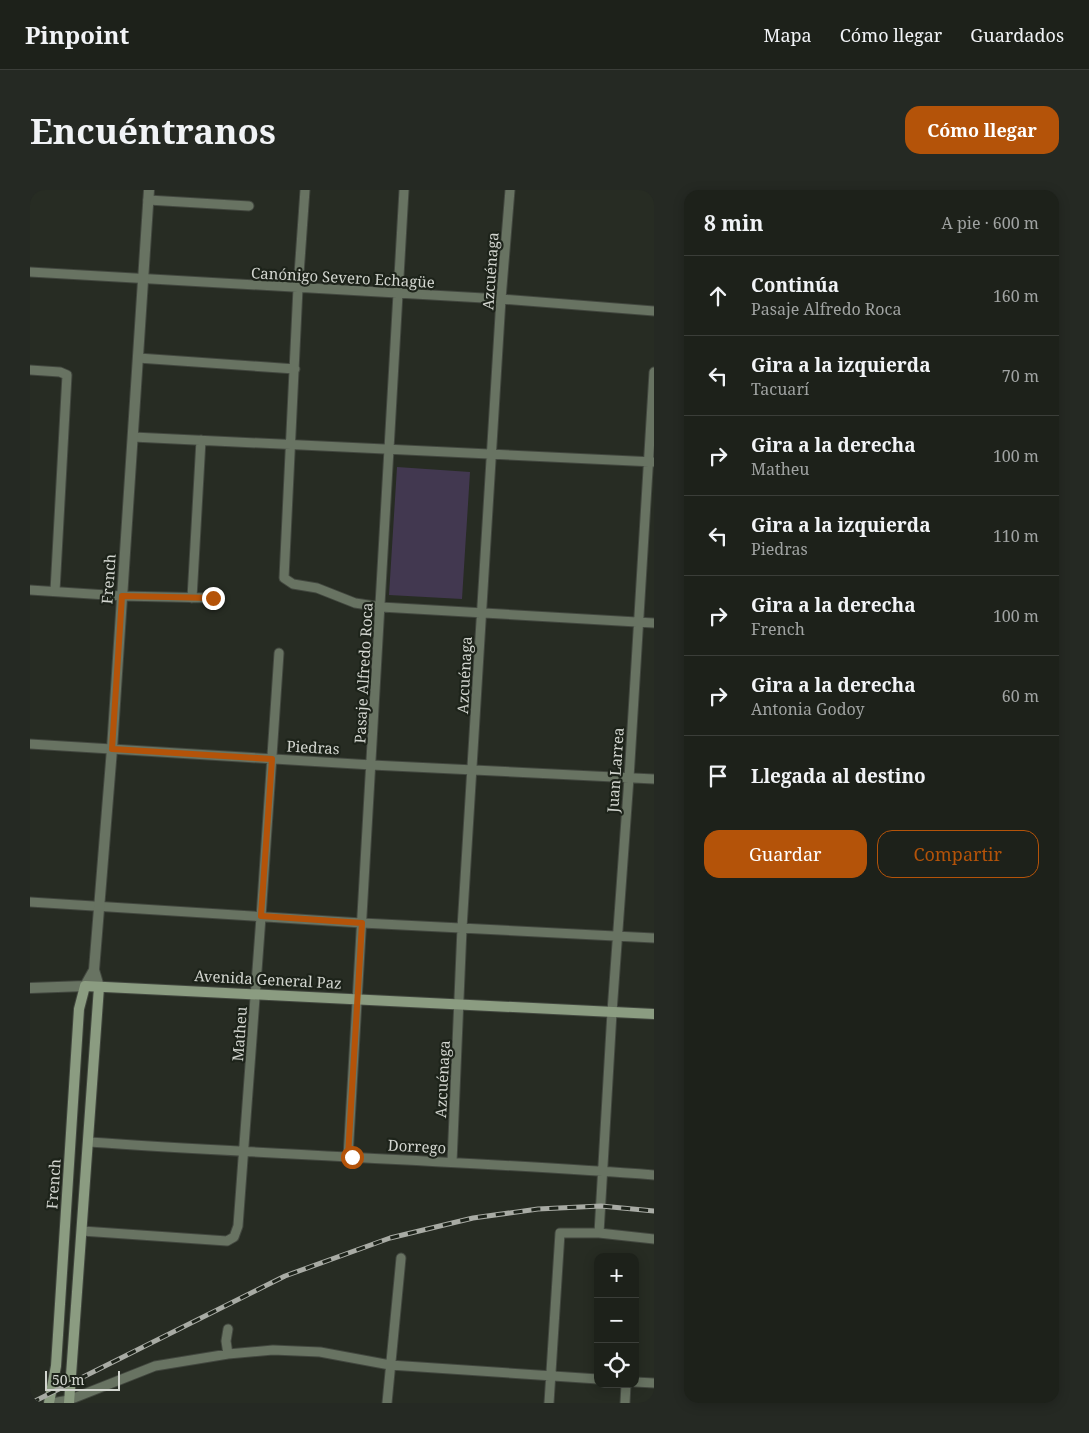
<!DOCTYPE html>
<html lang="es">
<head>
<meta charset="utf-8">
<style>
  body { margin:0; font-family:"Noto Serif",serif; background:#252923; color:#f1f3f6 }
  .controls { position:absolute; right:15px; bottom:15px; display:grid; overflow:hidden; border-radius:10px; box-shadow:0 2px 12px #0003 }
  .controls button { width:45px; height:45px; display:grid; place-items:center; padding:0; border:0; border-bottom:1px solid #3b3e39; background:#1d211a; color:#f1f3f6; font:25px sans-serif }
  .scale { position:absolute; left:15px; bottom:12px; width:75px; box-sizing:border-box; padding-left:5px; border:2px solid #d2d5cf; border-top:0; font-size:14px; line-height:18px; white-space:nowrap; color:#d2d5cf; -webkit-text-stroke:4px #1d231a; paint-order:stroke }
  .stop { position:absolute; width:15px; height:15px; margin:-11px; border:4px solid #b45309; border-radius:50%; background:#fff }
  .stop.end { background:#b45309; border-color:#fff; box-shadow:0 1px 5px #0008 }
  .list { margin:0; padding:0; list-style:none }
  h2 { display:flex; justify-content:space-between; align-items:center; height:65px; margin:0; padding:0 20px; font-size:21px }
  h2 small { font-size:16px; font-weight:400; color:#a0a3a2 }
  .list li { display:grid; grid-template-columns:32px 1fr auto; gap:15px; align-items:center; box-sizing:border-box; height:80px; padding:0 20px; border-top:1px solid #3b3e39 }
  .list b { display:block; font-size:19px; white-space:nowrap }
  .list p { margin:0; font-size:16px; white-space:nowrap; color:#a0a3a2 }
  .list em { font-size:16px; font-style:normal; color:#a0a3a2 }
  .actions { display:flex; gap:10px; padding:15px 20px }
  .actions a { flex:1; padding:11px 0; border:1px solid #b45309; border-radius:15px; text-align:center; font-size:18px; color:#b45309 }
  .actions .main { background:#b45309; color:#fff }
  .icon { flex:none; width:28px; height:28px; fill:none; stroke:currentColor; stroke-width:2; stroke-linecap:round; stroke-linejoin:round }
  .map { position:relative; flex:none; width:624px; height:1213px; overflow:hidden; border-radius:15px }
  header { display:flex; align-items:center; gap:30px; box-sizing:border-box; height:70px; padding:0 25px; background:#1d211a; border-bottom:1px solid #3b3e39 }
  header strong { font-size:24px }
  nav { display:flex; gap:28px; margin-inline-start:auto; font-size:18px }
  .intro { display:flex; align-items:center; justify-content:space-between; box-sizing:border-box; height:120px; padding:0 30px }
  h1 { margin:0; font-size:35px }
  .button { padding:12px 22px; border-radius:15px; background:#b45309; color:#fff; font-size:18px; font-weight:700 }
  main { display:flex; gap:30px; padding:0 30px }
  aside { flex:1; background:#1d211a; border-radius:15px; box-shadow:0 2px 12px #0003 }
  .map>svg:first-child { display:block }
</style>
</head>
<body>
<header>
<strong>Pinpoint</strong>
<nav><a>Mapa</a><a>Cómo llegar</a><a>Guardados</a></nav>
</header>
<div class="intro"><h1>Encuéntranos</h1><a class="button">Cómo llegar</a></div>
<main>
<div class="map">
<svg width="624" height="1213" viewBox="0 0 624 1213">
  <rect width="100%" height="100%" fill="#272c23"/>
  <path fill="#423850" d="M 367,277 L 440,282 L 432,409 L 359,405 Z"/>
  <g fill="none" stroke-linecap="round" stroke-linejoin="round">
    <defs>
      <path id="minor" d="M 275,0 L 268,98 L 254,388 L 263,394 L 287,398 L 325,413 L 351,417 L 624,433
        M 118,10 L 219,16
        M 0,82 L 471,109 L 624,121
        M 108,168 L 265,179
        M 0,180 L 30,182 L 37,185 L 25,401
        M 103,247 L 624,272
        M 0,400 L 92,406 L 183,408
        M 162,408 L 171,250
        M 0,554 L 342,575 L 624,589
        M 0,712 L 332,733 L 624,748
        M 59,952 C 247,965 436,971 624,985
        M 318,967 L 374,0
        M 422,972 L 432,738 L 471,109 L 480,0
        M 52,1041 L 197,1051 L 204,1047 L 208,1036 L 231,727 L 249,463
        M 569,1043 L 582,822 L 599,588 L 624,182
        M 198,1139 L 196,1151 L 198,1164
        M 605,1192 L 624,1193
        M 22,1213 L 39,1210 L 125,1176 L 198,1164 L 243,1160 L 290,1162 L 360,1175 L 568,1189
        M 357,1213 L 371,1068
        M 519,1213 L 530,1043 L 569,1043 L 624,1049
        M 595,1213 L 596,1194"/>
      <path id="tertiary" d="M 69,797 L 64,780 L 82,559 L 119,0
        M 0,798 L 55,796 L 64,780"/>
      <path id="secondary" d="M 19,1213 L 26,1176 L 49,819 L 55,796 L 624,824
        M 39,1213 L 69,797"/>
    </defs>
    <use href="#minor" stroke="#42473f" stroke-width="11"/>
    <use href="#tertiary" stroke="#42473f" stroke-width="12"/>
    <use href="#secondary" stroke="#42473f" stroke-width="12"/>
    <use href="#minor" stroke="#687362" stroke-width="9"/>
    <use href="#tertiary" stroke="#687362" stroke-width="10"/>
    <use href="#secondary" stroke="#8b9c81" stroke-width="10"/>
    <defs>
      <path id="rail" d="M 1,1213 L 255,1086 L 360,1048 L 443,1028 L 508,1019 L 571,1016 L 624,1021"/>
    </defs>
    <use href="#rail" stroke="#a8aba4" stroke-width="5"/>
    <use href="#rail" stroke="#1d231a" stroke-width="3" stroke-dasharray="9" stroke-linecap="butt"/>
  </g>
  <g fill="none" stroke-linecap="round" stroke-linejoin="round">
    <path stroke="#b45309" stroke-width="6" d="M 183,408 L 92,406 L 82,559 L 242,569 L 231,726 L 332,733 L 318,966 L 322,967"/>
  </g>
  <g text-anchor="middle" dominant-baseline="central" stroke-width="4.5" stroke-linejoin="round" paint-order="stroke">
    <g font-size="15" fill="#d2d5cf" stroke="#1d231a">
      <text transform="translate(460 81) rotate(-86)">Azcuénaga</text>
      <text transform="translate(313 87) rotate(3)">Canónigo Severo Echagüe</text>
      <text transform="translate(78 389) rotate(-86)">French</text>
      <text transform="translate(333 483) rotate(-87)">Pasaje Alfredo Roca</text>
      <text transform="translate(434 485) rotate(-87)">Azcuénaga</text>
      <text transform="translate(283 557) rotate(3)">Piedras</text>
      <text transform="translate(585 580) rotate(-86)">Juan Larrea</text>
      <text transform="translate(238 789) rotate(3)">Avenida General Paz</text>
      <text transform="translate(209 844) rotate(-86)">Matheu</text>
      <text transform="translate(412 889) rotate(-87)">Azcuénaga</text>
      <text transform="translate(387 956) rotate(3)">Dorrego</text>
      <text transform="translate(23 994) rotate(-86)">French</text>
    </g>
  </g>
</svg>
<div class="controls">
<button>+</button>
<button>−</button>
<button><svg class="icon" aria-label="locate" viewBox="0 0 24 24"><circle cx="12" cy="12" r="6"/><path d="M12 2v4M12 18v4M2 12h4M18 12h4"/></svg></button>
</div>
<div class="scale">50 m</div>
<div class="stop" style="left:322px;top:967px"></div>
<div class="stop end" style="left:183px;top:408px"></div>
</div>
<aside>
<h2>8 min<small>A pie · 600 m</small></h2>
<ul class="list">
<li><svg class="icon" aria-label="ahead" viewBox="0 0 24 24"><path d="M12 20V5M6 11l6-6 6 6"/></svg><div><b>Continúa</b><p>Pasaje Alfredo Roca</p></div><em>160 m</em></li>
<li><svg class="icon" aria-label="left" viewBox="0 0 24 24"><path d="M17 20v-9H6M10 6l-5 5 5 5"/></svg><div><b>Gira a la izquierda</b><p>Tacuarí</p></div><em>70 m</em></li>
<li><svg class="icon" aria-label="right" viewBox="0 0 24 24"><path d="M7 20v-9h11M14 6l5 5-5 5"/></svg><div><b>Gira a la derecha</b><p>Matheu</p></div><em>100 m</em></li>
<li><svg class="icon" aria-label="left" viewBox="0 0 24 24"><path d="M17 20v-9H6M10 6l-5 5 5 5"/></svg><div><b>Gira a la izquierda</b><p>Piedras</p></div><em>110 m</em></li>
<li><svg class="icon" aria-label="right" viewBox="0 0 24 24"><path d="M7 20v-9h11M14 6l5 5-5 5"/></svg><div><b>Gira a la derecha</b><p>French</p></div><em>100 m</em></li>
<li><svg class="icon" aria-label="right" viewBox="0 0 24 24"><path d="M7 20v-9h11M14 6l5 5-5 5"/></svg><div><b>Gira a la derecha</b><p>Antonia Godoy</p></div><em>60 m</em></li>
<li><svg class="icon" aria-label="arrive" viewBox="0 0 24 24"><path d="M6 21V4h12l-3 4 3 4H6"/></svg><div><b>Llegada al destino</b></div></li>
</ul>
<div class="actions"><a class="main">Guardar</a><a>Compartir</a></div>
</aside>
</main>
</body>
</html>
